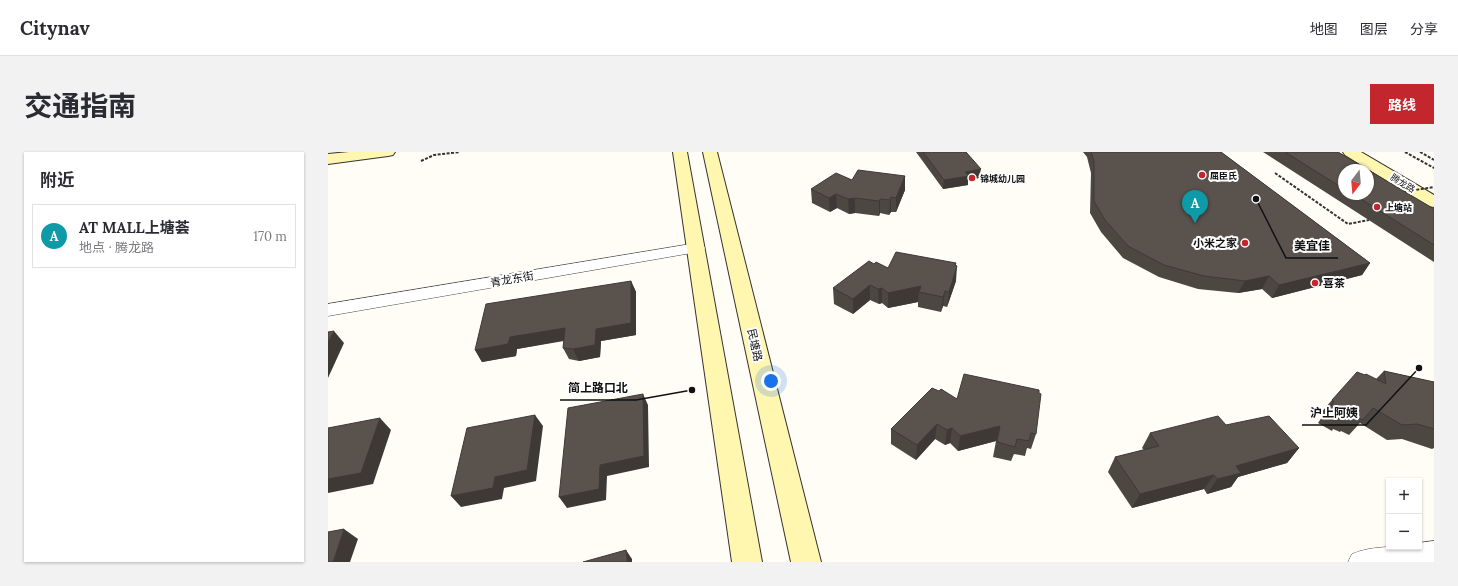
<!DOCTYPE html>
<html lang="zh">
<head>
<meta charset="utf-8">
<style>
  body { margin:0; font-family:Lora,"Noto Sans SC",serif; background:#f2f2f3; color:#2b2b33 }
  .controls { position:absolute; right:12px; bottom:12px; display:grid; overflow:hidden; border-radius:0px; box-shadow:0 1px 3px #0004 }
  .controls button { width:36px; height:36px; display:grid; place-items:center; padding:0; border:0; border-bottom:1px solid #e1e1e2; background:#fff; color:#2b2b33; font:20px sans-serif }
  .compass { position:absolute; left:1010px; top:12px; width:36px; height:36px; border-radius:50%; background:#fff; box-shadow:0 1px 3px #0004; rotate:196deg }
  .you { position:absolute; left:443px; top:229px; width:14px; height:14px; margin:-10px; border:3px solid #fff; border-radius:50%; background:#1a73e8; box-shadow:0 0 0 6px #1a73e833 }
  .badge { display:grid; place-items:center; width:26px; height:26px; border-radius:50%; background:#c4262e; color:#fff; font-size:13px; font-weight:700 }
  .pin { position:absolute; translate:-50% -33px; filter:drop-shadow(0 1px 2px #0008) }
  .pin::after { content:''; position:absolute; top:21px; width:14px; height:12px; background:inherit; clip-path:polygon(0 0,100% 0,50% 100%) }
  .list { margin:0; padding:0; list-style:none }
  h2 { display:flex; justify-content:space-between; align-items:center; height:52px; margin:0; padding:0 16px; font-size:17px }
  h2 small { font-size:13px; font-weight:400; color:#7c7c81 }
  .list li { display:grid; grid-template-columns:26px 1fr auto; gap:12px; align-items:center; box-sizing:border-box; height:64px; margin:0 8px 8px; padding:0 8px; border:1px solid #e1e1e2; border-radius:0px }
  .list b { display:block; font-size:15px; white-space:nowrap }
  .list p { margin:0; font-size:13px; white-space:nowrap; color:#7c7c81 }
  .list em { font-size:13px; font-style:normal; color:#7c7c81 }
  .map { position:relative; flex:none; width:1106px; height:410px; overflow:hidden; border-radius:0px }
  header { display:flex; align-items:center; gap:24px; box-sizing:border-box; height:56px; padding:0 20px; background:#fff; border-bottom:1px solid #e1e1e2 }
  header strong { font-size:19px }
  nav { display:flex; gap:22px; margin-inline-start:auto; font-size:14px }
  .intro { display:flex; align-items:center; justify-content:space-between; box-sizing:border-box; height:96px; padding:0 24px }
  h1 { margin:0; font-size:28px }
  .button { padding:10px 18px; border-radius:0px; background:#c4262e; color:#fff; font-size:14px; font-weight:700 }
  main { display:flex; gap:24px; padding:0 24px }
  aside { flex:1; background:#fff; border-radius:0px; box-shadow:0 1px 3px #0004 }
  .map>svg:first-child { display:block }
</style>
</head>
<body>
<header>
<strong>Citynav</strong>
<nav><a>地图</a><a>图层</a><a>分享</a></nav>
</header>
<div class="intro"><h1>交通指南</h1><a class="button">路线</a></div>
<main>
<aside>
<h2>附近<small></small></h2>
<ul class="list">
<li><span class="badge" style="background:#0f9aa8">A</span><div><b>AT MALL上塘荟</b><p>地点 · 腾龙路</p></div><em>170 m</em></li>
</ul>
</aside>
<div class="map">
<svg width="1106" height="410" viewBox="0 0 1106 410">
  <rect width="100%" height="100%" fill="#fffdf5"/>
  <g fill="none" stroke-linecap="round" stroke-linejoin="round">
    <defs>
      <path id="street" d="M 369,91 L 375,93 L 377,96 L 375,99 L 0,164 L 0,152 Z
        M 1106,389 L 1106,410 L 1020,410 L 1024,402 C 1045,393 1069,395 1091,395 L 1091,391 Z"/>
      <path id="secondary" d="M 21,0 L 67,0 L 65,3 L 60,4 L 0,12 L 0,2 Z
        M 345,0 L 359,0 L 434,410 L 404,410 Z
        M 375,0 L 389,0 L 493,410 L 463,410 Z
        M 1015,0 L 1033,0 L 1106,43 L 1106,55 L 1100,54 L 1017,3 Z"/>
    </defs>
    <use href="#street" stroke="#444" stroke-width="1"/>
    <use href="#secondary" stroke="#333" stroke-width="2"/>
    <path stroke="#333" stroke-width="2" stroke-dasharray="3 1.5" stroke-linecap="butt" d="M 1077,0 L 1106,16
      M 1092,0 L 1106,8
      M 93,9 L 106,3 L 132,0
      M 947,21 L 1020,72 L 1041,68"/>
    <use href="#street" fill="#fff" fill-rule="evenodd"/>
    <use href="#secondary" fill="#fff6b0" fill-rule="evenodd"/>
    <path stroke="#333" stroke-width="2" stroke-dasharray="3 1.5" stroke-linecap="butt" d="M 1075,40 L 1106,35"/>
  </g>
  <path fill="#4d4742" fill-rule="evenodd" d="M 588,0 L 638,0 L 651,26 L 640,28 L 640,33 L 615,37 Z
    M 755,0 L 893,0 L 1042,111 L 1034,123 L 944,146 L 934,137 L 910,141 L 870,137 L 831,125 L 795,106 L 773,80 L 762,61 L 763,21 L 759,5 Z
    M 935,0 L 1010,0 L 1106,57 L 1106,110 ZM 1016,18 L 1040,42 L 1016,42 Z
    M 577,24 L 577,38 L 568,60 L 563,60 L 561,63 L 552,61 L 551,64 L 527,61 L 521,62 L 509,56 L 502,60 L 484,51 L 483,37 L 524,28 Z
    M 628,111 L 628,129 L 619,155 L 615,154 L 613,160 L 590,155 L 590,150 L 560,156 L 554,151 L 551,152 L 542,148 L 525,162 L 506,152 L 505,136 L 546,112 L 560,116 Z
    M 303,129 L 308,140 L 308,183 L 273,189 L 272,205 L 251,209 L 241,207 L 235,196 L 236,189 L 189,197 L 188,204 L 154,210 L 147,198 Z
    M 1056,219 L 1106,230 L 1106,296 L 1104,297 L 1074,287 L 1059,288 L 1032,271 L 1021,283 L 1013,279 L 1012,280 L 1005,277 L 1004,279 L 990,271 L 994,265 L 991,263 L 1004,248 L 1037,223 L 1048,227 Z
    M 611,239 L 629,247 L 708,282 L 703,297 L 699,296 L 697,304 L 686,302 L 683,309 L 665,305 L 668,289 L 630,299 L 622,291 L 617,293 L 607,287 L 588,308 L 563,292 L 563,277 Z
    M 898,273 L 971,296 L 959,311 L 910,325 L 903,335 L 879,342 L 876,337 L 804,356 L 780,320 L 787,305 L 816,298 L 814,296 L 822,281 Z"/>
  <path fill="#3f3936" d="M 653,17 L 651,26 L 640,28 L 640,33 L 615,37 L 616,28 L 637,20 Z
    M 577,24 L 577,38 L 568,60 L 568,46 Z
    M 508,42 L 509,56 L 502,60 L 501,46 Z
    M 563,45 L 563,60 L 561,63 L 562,48 Z
    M 527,46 L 527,61 L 521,62 L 520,47 Z
    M 552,47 L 552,61 L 551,64 L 551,49 Z
    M 628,111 L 627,121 L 629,114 L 628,129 L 619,155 L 621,140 Z
    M 1042,111 L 1034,123 L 944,146 L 951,133 Z
    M 941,124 L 934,137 L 910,141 L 917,129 Z
    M 303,129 L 308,140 L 308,183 L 273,189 L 272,205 L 251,209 L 245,197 L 268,177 Z
    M 542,133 L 542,148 L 525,162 L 525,147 Z
    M 593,134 L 591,140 L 590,150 L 560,156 L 560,141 Z
    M 554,136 L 554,151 L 551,152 L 550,137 Z
    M 617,139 L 615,154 L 613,160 L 615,145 Z
    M 237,176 L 243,187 L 189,197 L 188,204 L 154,210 L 147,198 L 182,185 Z
    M 6,179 L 16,191 L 0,226 L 0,190 Z
    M 315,242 L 320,253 L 321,315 L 279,324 L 278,348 L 239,356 L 231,345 L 272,313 Z
    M 207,263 L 215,274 L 208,329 L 176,336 L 174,347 L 133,355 L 123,344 Z
    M 52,266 L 63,278 L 45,332 L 0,341 L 0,327 Z
    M 609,272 L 607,287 L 588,308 L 589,293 Z
    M 672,274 L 668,289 L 630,299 L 632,284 Z
    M 624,276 L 622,291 L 617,293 L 619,278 Z
    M 971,296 L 959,311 L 910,325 L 903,335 L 879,342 L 889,327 L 908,314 Z
    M 886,323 L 876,337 L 804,356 L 812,342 Z
    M 16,377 L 30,387 L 22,410 L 5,410 Z
    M 298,398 L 304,407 L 304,410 L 299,410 Z"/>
  <path fill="#5a524d" stroke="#3f3936" d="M 595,0 L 638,0 L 653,17 L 637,20 L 641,24 L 616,28 Z
    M 763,0 L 893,0 L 1042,111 L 951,133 L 941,124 L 917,129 L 876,124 L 836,113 L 800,94 L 777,68 L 766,49 L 766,9 Z
    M 957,0 L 1010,0 L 1106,57 L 1106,93 L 1025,42 L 1040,42 L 1040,18 L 1016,18 L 1016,37 Z
    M 530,18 L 577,24 L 568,46 L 563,45 L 562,48 L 552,47 L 551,49 L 527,46 L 520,47 L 508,42 L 501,46 L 483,37 L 508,21 L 524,28 Z
    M 568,100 L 628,111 L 627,113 L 629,114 L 621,140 L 617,139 L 615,145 L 591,140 L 593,134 L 560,141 L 554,136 L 550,137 L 542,133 L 525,147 L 505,136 L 541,109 L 546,112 L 548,110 L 560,116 Z
    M 303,129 L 303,171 L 268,177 L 267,193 L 245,197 L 235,196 L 237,176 L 182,185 L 180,192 L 147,198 L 158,152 Z
    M 6,179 L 0,190 L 0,180 Z
    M 1056,219 L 1106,230 L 1106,277 L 1089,272 L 1074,273 L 1045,256 L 1035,268 L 1026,264 L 1025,265 L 1018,262 L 1016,264 L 1002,256 L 1006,250 L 1004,248 L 1029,220 L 1037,223 L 1038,222 L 1058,232 Z
    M 636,222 L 711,238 L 711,241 L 713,242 L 708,282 L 703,281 L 701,289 L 689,287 L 687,295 L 669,290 L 672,274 L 632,284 L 624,276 L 619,278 L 609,272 L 589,293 L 563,277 L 604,236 L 611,239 L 613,237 L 629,247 Z
    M 315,242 L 316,304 L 272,313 L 271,337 L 231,345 L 240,256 Z
    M 207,263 L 199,318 L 167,325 L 165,336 L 123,344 L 139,276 Z
    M 890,264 L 898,273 L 941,264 L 971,296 L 908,314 L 913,321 L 889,327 L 886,323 L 812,342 L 787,305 L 831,294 L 822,281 Z
    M 52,266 L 33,321 L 0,327 L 0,276 Z
    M 16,377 L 5,410 L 0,410 L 0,380 Z
    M 298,398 L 299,410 L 255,410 Z"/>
  <g fill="#c4262e" stroke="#fff" stroke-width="1.5">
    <circle cx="874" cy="23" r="4"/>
    <circle cx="644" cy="26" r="4"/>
    <circle cx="1049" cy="55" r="4"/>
    <circle cx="917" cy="91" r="4"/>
    <circle cx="987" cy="131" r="4"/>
  </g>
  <g text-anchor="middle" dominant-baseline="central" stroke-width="4" stroke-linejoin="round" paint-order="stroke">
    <g font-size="9" font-weight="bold" fill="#111" stroke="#fff" text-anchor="start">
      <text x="882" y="23">屈臣氏</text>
      <text x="652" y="26">锦城幼儿园</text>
      <text x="1057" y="55">上塘站</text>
    </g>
    <g font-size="9" fill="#111" stroke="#fff">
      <text transform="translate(1075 31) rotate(31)">腾龙路</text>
    </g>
    <g font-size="11" font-weight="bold" fill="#111" stroke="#fff" text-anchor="end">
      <text x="909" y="91">小米之家</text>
      <text x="995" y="131" text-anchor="start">喜茶</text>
    </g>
    <g font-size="11" fill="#111" stroke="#fff">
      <text transform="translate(184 127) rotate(-10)">青龙东街</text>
      <text transform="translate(427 193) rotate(77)">民塘路</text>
    </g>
  </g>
  <path fill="none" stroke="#111" stroke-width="1.5" d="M928 47L958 106H1010M364 238L308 248H232M1091 216L1038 273H974"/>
  <g fill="#111" stroke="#fff" stroke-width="1.5">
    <circle cx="928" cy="47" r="4"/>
    <circle cx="364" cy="238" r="4"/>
    <circle cx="1091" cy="216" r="4"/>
  </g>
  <g font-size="12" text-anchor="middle" font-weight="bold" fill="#111" stroke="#fff" stroke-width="4" stroke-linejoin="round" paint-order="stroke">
    <text x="984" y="98">美宜佳</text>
    <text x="270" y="240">简上路口北</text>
    <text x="1006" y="265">沪上阿姨</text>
  </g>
</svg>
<div class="controls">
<button>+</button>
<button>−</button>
</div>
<svg class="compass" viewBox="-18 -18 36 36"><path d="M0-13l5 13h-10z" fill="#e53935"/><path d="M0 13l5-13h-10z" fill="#7c7c81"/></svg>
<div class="you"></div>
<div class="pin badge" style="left:867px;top:71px;background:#0f9aa8">A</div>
</div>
</main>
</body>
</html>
